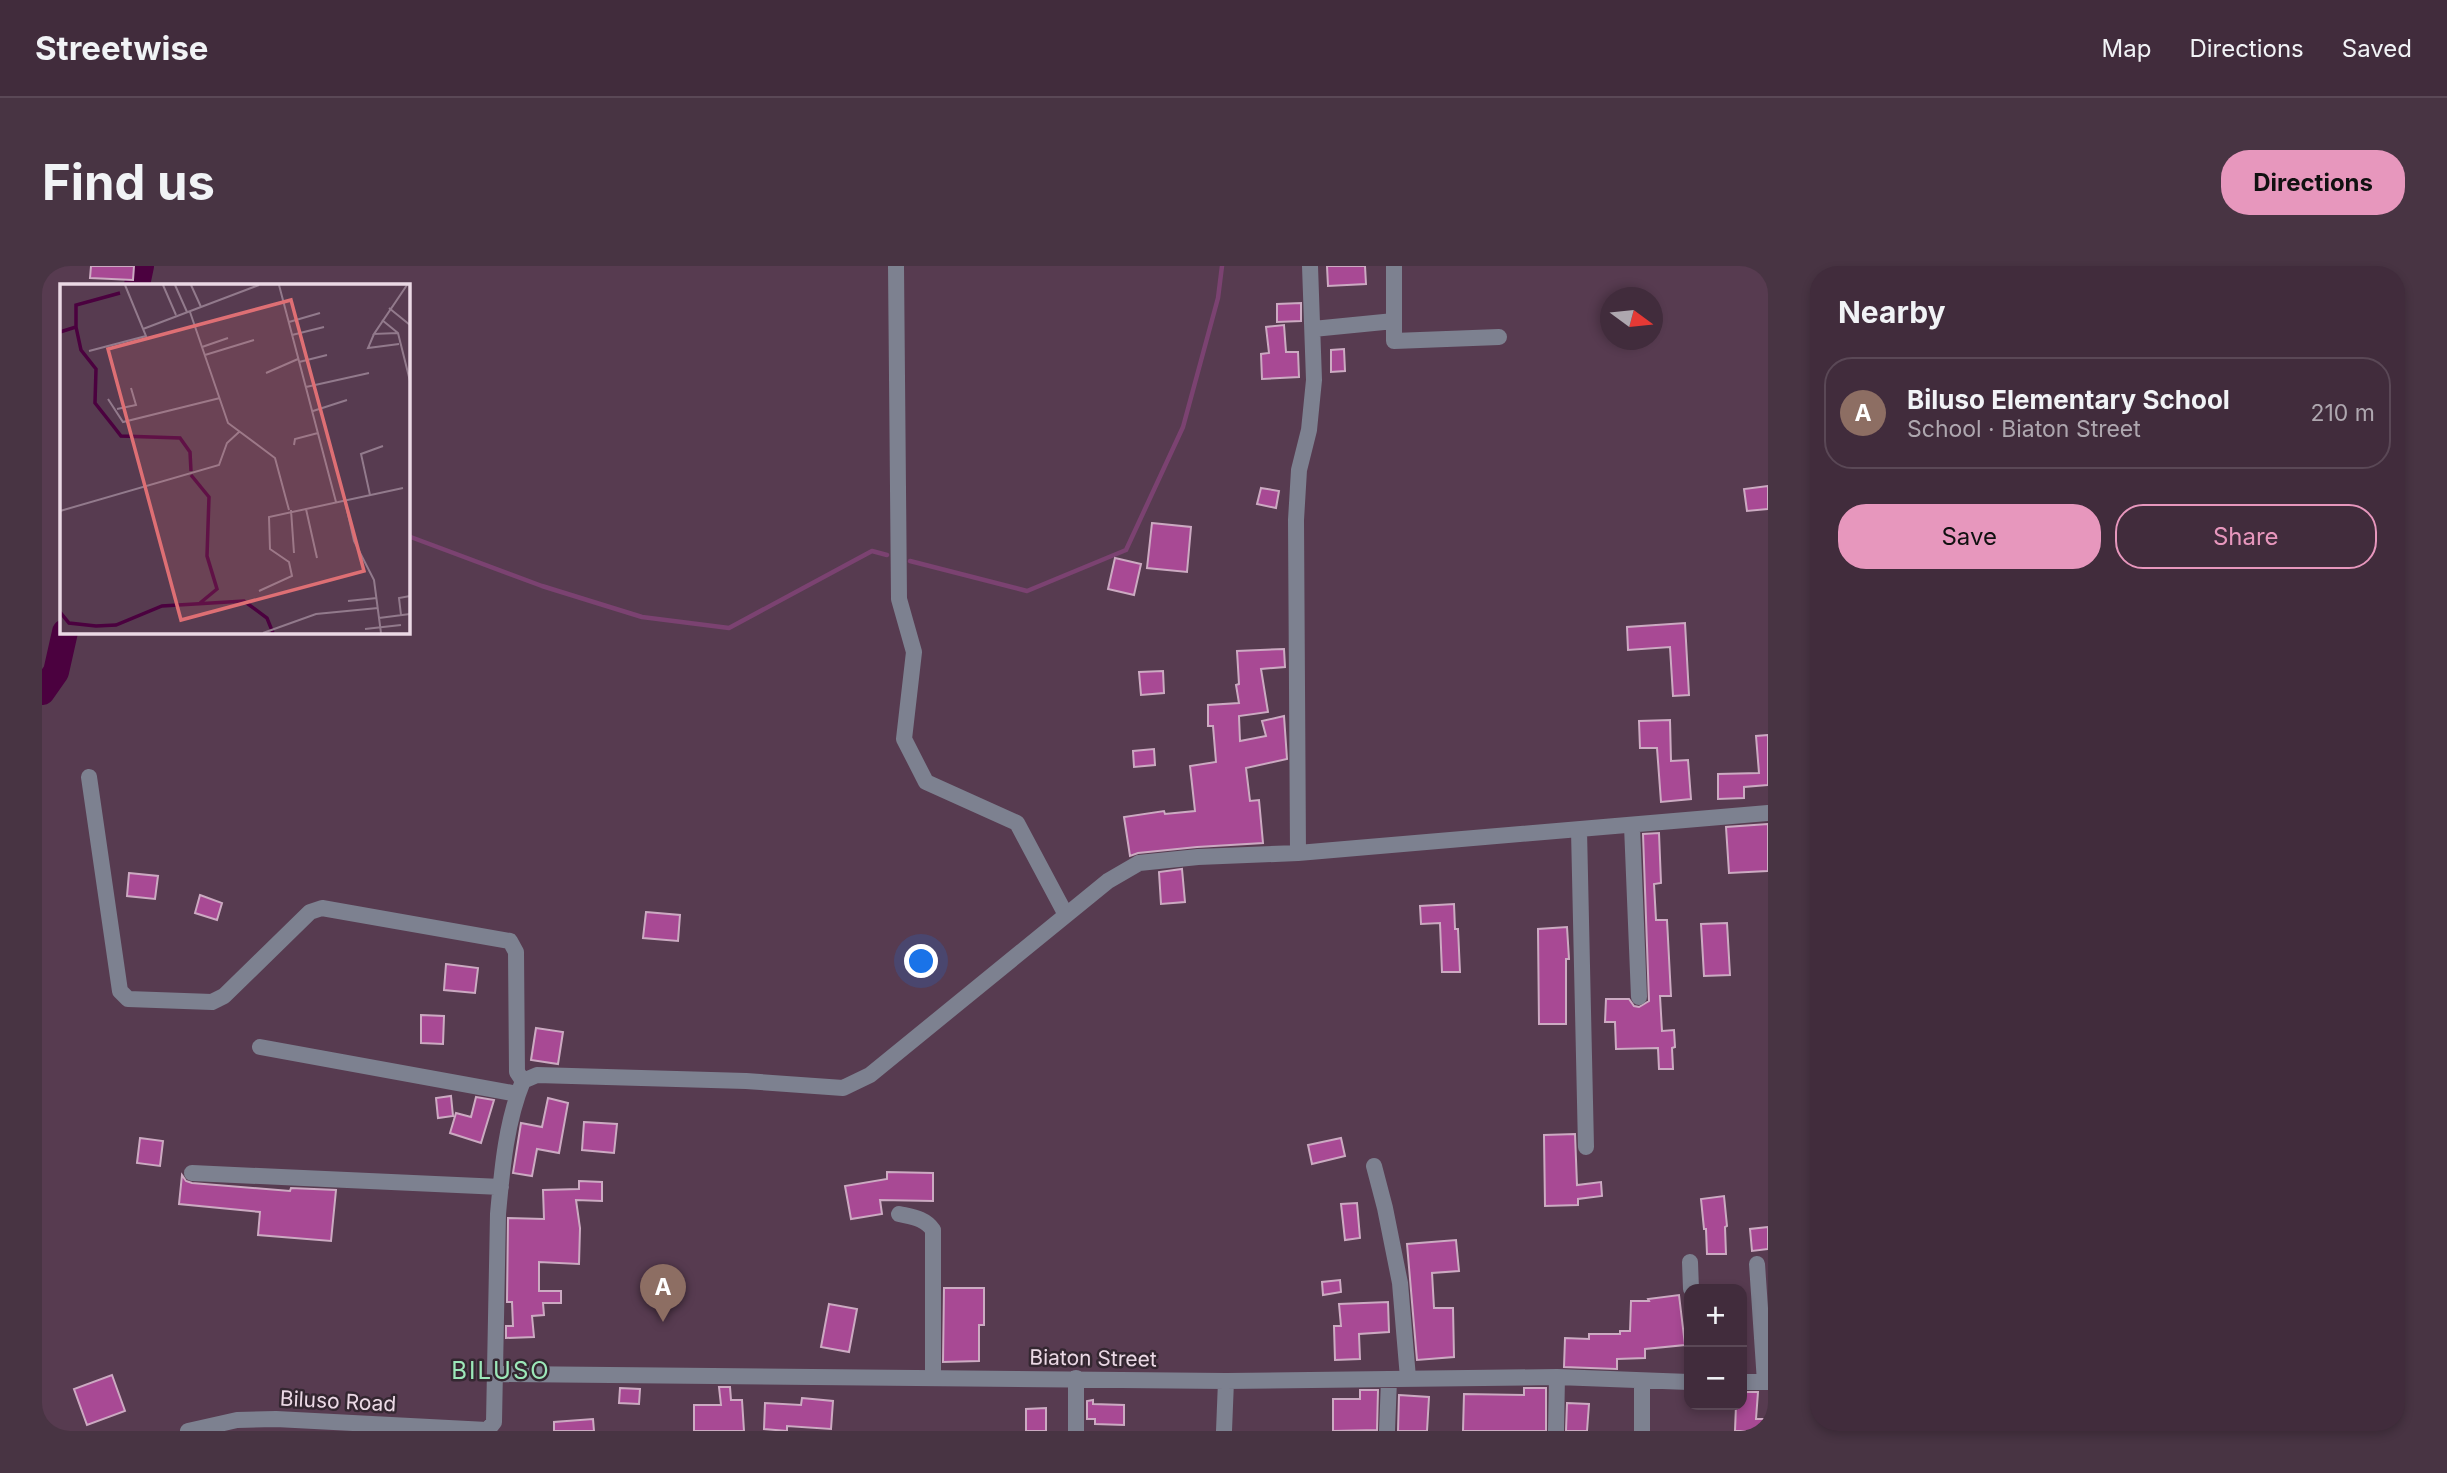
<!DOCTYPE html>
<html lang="en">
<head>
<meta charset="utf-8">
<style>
  body { margin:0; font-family:Inter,sans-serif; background:#483443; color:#f1f3f6 }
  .controls { position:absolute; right:21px; bottom:21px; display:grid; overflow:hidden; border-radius:14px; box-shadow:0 4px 10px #0003 }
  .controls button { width:63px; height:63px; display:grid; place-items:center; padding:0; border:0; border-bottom:2px solid #5a4856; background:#412c3c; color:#f1f3f6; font:35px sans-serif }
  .compass { position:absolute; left:1558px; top:21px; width:63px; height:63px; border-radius:50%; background:#412c3c; box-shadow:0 4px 10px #0003; rotate:105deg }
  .you { position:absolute; left:880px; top:696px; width:24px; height:24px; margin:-18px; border:5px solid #fff; border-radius:50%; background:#1a73e8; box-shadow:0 0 0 10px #1a73e833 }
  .badge { display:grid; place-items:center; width:46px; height:46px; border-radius:50%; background:#e797bd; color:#fff; font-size:23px; font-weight:700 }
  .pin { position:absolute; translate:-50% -58px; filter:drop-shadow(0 2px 4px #0008) }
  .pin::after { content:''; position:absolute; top:37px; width:24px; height:21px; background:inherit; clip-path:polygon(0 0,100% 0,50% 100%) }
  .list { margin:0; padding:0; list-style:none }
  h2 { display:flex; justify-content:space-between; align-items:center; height:91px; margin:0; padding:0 28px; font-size:30px }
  h2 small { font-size:23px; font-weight:400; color:#aea7af }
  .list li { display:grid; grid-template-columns:46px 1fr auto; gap:21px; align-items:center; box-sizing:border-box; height:112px; margin:0 14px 14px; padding:0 14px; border:2px solid #5a4856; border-radius:28px }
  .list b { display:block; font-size:26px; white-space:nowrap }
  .list p { margin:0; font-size:23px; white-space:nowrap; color:#aea7af }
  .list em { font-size:23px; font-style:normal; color:#aea7af }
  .actions { display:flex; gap:14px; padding:21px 28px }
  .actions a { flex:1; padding:16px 0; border:2px solid #e797bd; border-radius:28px; text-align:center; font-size:24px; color:#e797bd }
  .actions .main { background:#e797bd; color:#111 }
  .map { position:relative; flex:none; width:1726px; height:1165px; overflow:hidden; border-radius:28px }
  header { display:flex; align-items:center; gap:42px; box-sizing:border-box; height:98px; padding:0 35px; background:#412c3c; border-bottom:2px solid #5a4856 }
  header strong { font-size:33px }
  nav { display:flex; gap:38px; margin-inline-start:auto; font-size:24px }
  .intro { display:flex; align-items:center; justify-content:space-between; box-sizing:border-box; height:168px; padding:0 42px }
  h1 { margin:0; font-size:49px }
  .button { padding:18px 32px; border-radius:28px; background:#e797bd; color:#111; font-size:24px; font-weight:700 }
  main { display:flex; gap:42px; padding:0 42px }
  aside { flex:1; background:#412c3c; border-radius:28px; box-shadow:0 4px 10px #0003 }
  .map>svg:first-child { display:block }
</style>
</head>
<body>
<header>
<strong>Streetwise</strong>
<nav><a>Map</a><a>Directions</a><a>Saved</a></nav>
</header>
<div class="intro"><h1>Find us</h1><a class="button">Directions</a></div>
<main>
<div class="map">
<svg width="1726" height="1165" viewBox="0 0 1726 1165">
  <rect width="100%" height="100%" fill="#573b50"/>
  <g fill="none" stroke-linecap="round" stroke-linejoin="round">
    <path stroke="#7b4271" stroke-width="4.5" d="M 366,270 L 500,320 L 600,351 L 687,362 L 830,285 L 845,289
      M 868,295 L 985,325 L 1084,284 L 1141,161 L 1176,32 L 1180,0"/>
    <path stroke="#4b013f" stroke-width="26" d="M 95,19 L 99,0
      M 0,426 L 14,406 L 23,366"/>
  </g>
  <path fill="#a84994" stroke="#ccaac2" stroke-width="2" d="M 49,0 L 92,0 L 91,14 L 48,12 Z
    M 1285,0 L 1323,0 L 1324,18 L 1286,20 Z
    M 1259,37 L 1259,55 L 1235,56 L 1235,38 Z
    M 1242,59 L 1244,86 L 1256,86 L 1257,111 L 1220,113 L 1219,88 L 1227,87 L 1224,61 Z
    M 1302,83 L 1303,105 L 1289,106 L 1289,84 Z
    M 1726,220 L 1726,243 L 1705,245 L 1702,223 Z
    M 1219,222 L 1237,225 L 1234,242 L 1215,238 Z
    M 1110,257 L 1149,261 L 1145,306 L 1105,302 Z
    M 1073,292 L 1099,298 L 1092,329 L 1066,323 Z
    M 1643,357 L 1647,429 L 1631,430 L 1628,381 L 1586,384 L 1585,361 Z
    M 1242,383 L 1243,401 L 1219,403 L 1226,446 L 1197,450 L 1198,475 L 1224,470 L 1220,455 L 1242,450 L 1245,493 L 1204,502 L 1208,535 L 1217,534 L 1221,577 L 1155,581 L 1096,587 L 1088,590 L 1082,551 L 1122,545 L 1123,548 L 1153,545 L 1148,500 L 1174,496 L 1171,460 L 1166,460 L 1166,439 L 1197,437 L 1194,419 L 1197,418 L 1195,385 Z
    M 1121,405 L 1122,427 L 1099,429 L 1097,406 Z
    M 1628,454 L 1629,495 L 1646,494 L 1649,533 L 1619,536 L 1615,482 L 1598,482 L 1597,455 Z
    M 1726,469 L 1726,519 L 1702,521 L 1702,532 L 1676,533 L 1676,508 L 1717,507 L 1714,470 Z
    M 1112,483 L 1113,499 L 1092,501 L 1091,485 Z
    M 1726,558 L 1726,605 L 1687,607 L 1684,561 Z
    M 1617,567 L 1619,617 L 1612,618 L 1614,654 L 1625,654 L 1629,730 L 1618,730 L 1620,765 L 1632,764 L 1633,781 L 1630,782 L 1631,803 L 1617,803 L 1616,782 L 1574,783 L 1573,756 L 1563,756 L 1564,733 L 1587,733 L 1592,740 L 1597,741 L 1607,735 L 1601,568 Z
    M 1140,603 L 1143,636 L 1119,638 L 1117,606 Z
    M 87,607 L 116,610 L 113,633 L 85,630 Z
    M 158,629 L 180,637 L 175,654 L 153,647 Z
    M 1412,638 L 1413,663 L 1416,663 L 1418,706 L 1400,706 L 1398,657 L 1379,658 L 1378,640 Z
    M 604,646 L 638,649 L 636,675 L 601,672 Z
    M 1685,657 L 1688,709 L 1662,710 L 1659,658 Z
    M 1525,661 L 1527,693 L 1524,693 L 1524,758 L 1497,758 L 1496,663 Z
    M 404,698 L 436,702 L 433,727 L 402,724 Z
    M 379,749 L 402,750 L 401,778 L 379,777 Z
    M 494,762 L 521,766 L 516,798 L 489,794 Z
    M 409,830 L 411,850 L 396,852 L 394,832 Z
    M 434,831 L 452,834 L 439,877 L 408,867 L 414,847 L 429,851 Z
    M 506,832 L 526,837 L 517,887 L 495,883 L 490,910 L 471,907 L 479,857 L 500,861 Z
    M 542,856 L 575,858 L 572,887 L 540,884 Z
    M 1533,868 L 1535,919 L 1559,916 L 1560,930 L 1536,933 L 1536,939 L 1503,940 L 1502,869 Z
    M 98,872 L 121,875 L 118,900 L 95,897 Z
    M 1299,872 L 1303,890 L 1270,898 L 1266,879 Z
    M 845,906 L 891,907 L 891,935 L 838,934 L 840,948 L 809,953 L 803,920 L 845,913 Z
    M 140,909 L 144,915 L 150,917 L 248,925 L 249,922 L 294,924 L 289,975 L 216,969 L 218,946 L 137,938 Z
    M 537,915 L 560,916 L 560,935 L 534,934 L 538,962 L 537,998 L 497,996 L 497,1025 L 519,1025 L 519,1037 L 501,1037 L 502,1049 L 490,1050 L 492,1071 L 464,1072 L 464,1060 L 471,1060 L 470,1036 L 465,1036 L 466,952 L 502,953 L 501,924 L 537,923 Z
    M 1682,930 L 1685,960 L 1683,961 L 1684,988 L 1665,988 L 1664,963 L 1662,963 L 1659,933 Z
    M 1315,937 L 1318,972 L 1303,974 L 1299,938 Z
    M 1726,961 L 1726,983 L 1710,985 L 1708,963 Z
    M 1414,974 L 1417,1005 L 1390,1007 L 1392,1042 L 1411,1042 L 1412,1091 L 1375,1094 L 1365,978 Z
    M 1298,1014 L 1299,1026 L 1281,1029 L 1280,1016 Z
    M 902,1022 L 942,1022 L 942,1059 L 937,1059 L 937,1095 L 901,1096 Z
    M 1637,1029 L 1643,1079 L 1603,1083 L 1603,1092 L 1575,1093 L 1575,1103 L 1522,1101 L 1523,1072 L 1547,1073 L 1547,1068 L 1578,1068 L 1578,1065 L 1588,1065 L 1589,1035 L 1607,1035 L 1606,1033 Z
    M 1346,1036 L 1347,1066 L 1317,1068 L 1318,1093 L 1293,1094 L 1292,1060 L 1299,1060 L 1297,1038 Z
    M 787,1038 L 815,1043 L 807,1086 L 779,1081 Z
    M 70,1109 L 83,1145 L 45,1159 L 32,1123 Z
    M 677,1121 L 688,1121 L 689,1134 L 700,1134 L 702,1165 L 652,1165 L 652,1139 L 679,1139 Z
    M 578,1122 L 598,1123 L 597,1138 L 577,1137 Z
    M 1482,1122 L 1504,1122 L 1504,1165 L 1421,1165 L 1422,1128 L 1482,1129 Z
    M 1318,1124 L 1336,1124 L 1335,1164 L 1291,1165 L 1291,1133 L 1318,1133 Z
    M 1700,1126 L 1716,1126 L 1714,1153 L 1726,1153 L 1726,1165 L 1693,1165 L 1694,1139 L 1700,1139 Z
    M 1357,1129 L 1387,1131 L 1385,1165 L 1356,1165 Z
    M 760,1132 L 791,1135 L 789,1163 L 745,1160 L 745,1165 L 722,1163 L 723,1137 L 759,1139 Z
    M 1051,1134 L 1051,1138 L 1082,1139 L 1082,1159 L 1053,1158 L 1053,1153 L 1045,1153 L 1045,1135 Z
    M 1525,1137 L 1547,1138 L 1545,1165 L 1524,1165 Z
    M 1004,1142 L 1004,1165 L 984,1165 L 984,1143 Z
    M 551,1153 L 552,1165 L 512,1165 L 512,1156 Z"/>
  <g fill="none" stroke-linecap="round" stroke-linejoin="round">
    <path stroke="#7d8190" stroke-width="16" d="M 854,0 L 857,333 L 872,386 L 862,473 L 884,516 L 975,557 L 1024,649
      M 1352,0 L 1352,75 L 1457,71
      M 1271,63 L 1352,55
      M 47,511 L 78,725 L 86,733 L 170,736 L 182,730 L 268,646 L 280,642 L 468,675 L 474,686 L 475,806 L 481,815
      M 1590,560 L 1597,731
      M 1537,564 L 1544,881
      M 1256,587 L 1254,254 L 1257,204 L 1267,164 L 1272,114 L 1268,0
      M 218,781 L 476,828
      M 1332,900 L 1343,942 L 1358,1017 L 1366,1112
      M 150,907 L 459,921
      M 857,948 C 870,951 883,952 891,964 L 891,1111
      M 1648,996 L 1649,1023
      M 1715,998 L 1723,1116
      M 455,1108 L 1184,1115 L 1515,1111 L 1647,1116
      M 1034,1112 L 1034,1165
      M 1700,1116 L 1726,1116
      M 146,1165 L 195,1154 L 234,1153 L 445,1164
      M 445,1165 L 452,1156 L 456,948 C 460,904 464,856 481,815 L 495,809 L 704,815 L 801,822 L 828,809 L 1066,615 L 1097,597 L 1156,591 L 1256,587 L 1726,547
      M 1182,1165 L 1184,1115
      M 1345,1165 L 1347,1114
      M 1514,1165 L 1515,1111
      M 1600,1165 L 1600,1115"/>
  </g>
  <g text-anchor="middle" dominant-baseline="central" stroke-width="5" stroke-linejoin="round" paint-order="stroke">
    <g font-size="21" fill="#ebd9e5" stroke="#342731">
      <text transform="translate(1051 1092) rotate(1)">Biaton Street</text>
      <text transform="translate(296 1135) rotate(3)">Biluso Road</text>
    </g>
    <g font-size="24" letter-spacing="2" fill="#9ce8b9" stroke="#342731">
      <text x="459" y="1104">BILUSO</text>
    </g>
  </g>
  <g transform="translate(18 18)">
    <rect width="350" height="350" fill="#573b50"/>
    <path fill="none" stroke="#4b013f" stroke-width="3.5" d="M 16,43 L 21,66 L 36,85 L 35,119 L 54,143 L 61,152 L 120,154 L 130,168 L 131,187M 0,48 L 16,43 L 16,21 L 60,9M 131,191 L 149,213 L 147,272 L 157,305 L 140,319M 0,328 L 9,339 L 36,342 L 56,341 L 102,322 L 184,317 L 207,334 L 213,349"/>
    <path fill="none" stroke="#927a8c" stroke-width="2" d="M 103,1 L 116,31M 115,1 L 127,28M 131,1 L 141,23M 219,1 L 276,218M 329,24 L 350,41M 130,28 L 168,139 L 215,174 L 229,226M 322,36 L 338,49 L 350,97M 229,38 L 260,29M 83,45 L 199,1M 338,49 L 314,50 L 347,1M 314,50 L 308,64 L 339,60M 232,51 L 264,43M 142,63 L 168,54M 29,67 L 86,52 L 65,1M 145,71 L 194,56M 239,78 L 267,71M 206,89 L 238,75M 246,103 L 309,89M 48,115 L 63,138 L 160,114M 57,125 L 76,121 L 71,104M 253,127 L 287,116M 234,161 L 235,155 L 258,149M 310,211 L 301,170 L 323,162M 285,217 L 294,257 L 314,296 L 321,349M 246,225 L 257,274M 231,226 L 234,269M 0,227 L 159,181 L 167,159 L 179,148M 199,307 L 232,292 L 229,278 L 210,265 L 209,233 L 343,204M 288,317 L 317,314M 341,331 L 339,314 L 350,312M 319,334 L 350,330M 305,345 L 341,341M 203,349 L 256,330 L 318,324"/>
    <path fill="#de6f74" fill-opacity="0.15" stroke="#de6f74" stroke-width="3.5" d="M 231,16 L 304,287 L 121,336 L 48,65 Z"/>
    <rect width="350" height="350" fill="none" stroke="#ebd9e5" stroke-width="3.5"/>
  </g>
</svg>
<div class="controls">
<button>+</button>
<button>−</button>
</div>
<svg class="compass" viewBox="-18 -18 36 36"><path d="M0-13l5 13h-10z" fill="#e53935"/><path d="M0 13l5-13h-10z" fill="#aea7af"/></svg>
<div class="you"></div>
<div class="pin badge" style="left:621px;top:1056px;background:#8d6e63">A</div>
</div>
<aside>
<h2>Nearby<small></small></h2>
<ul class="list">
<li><span class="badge" style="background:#8d6e63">A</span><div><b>Biluso Elementary School</b><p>School · Biaton Street</p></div><em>210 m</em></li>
</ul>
<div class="actions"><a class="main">Save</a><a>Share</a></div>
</aside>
</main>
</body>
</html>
